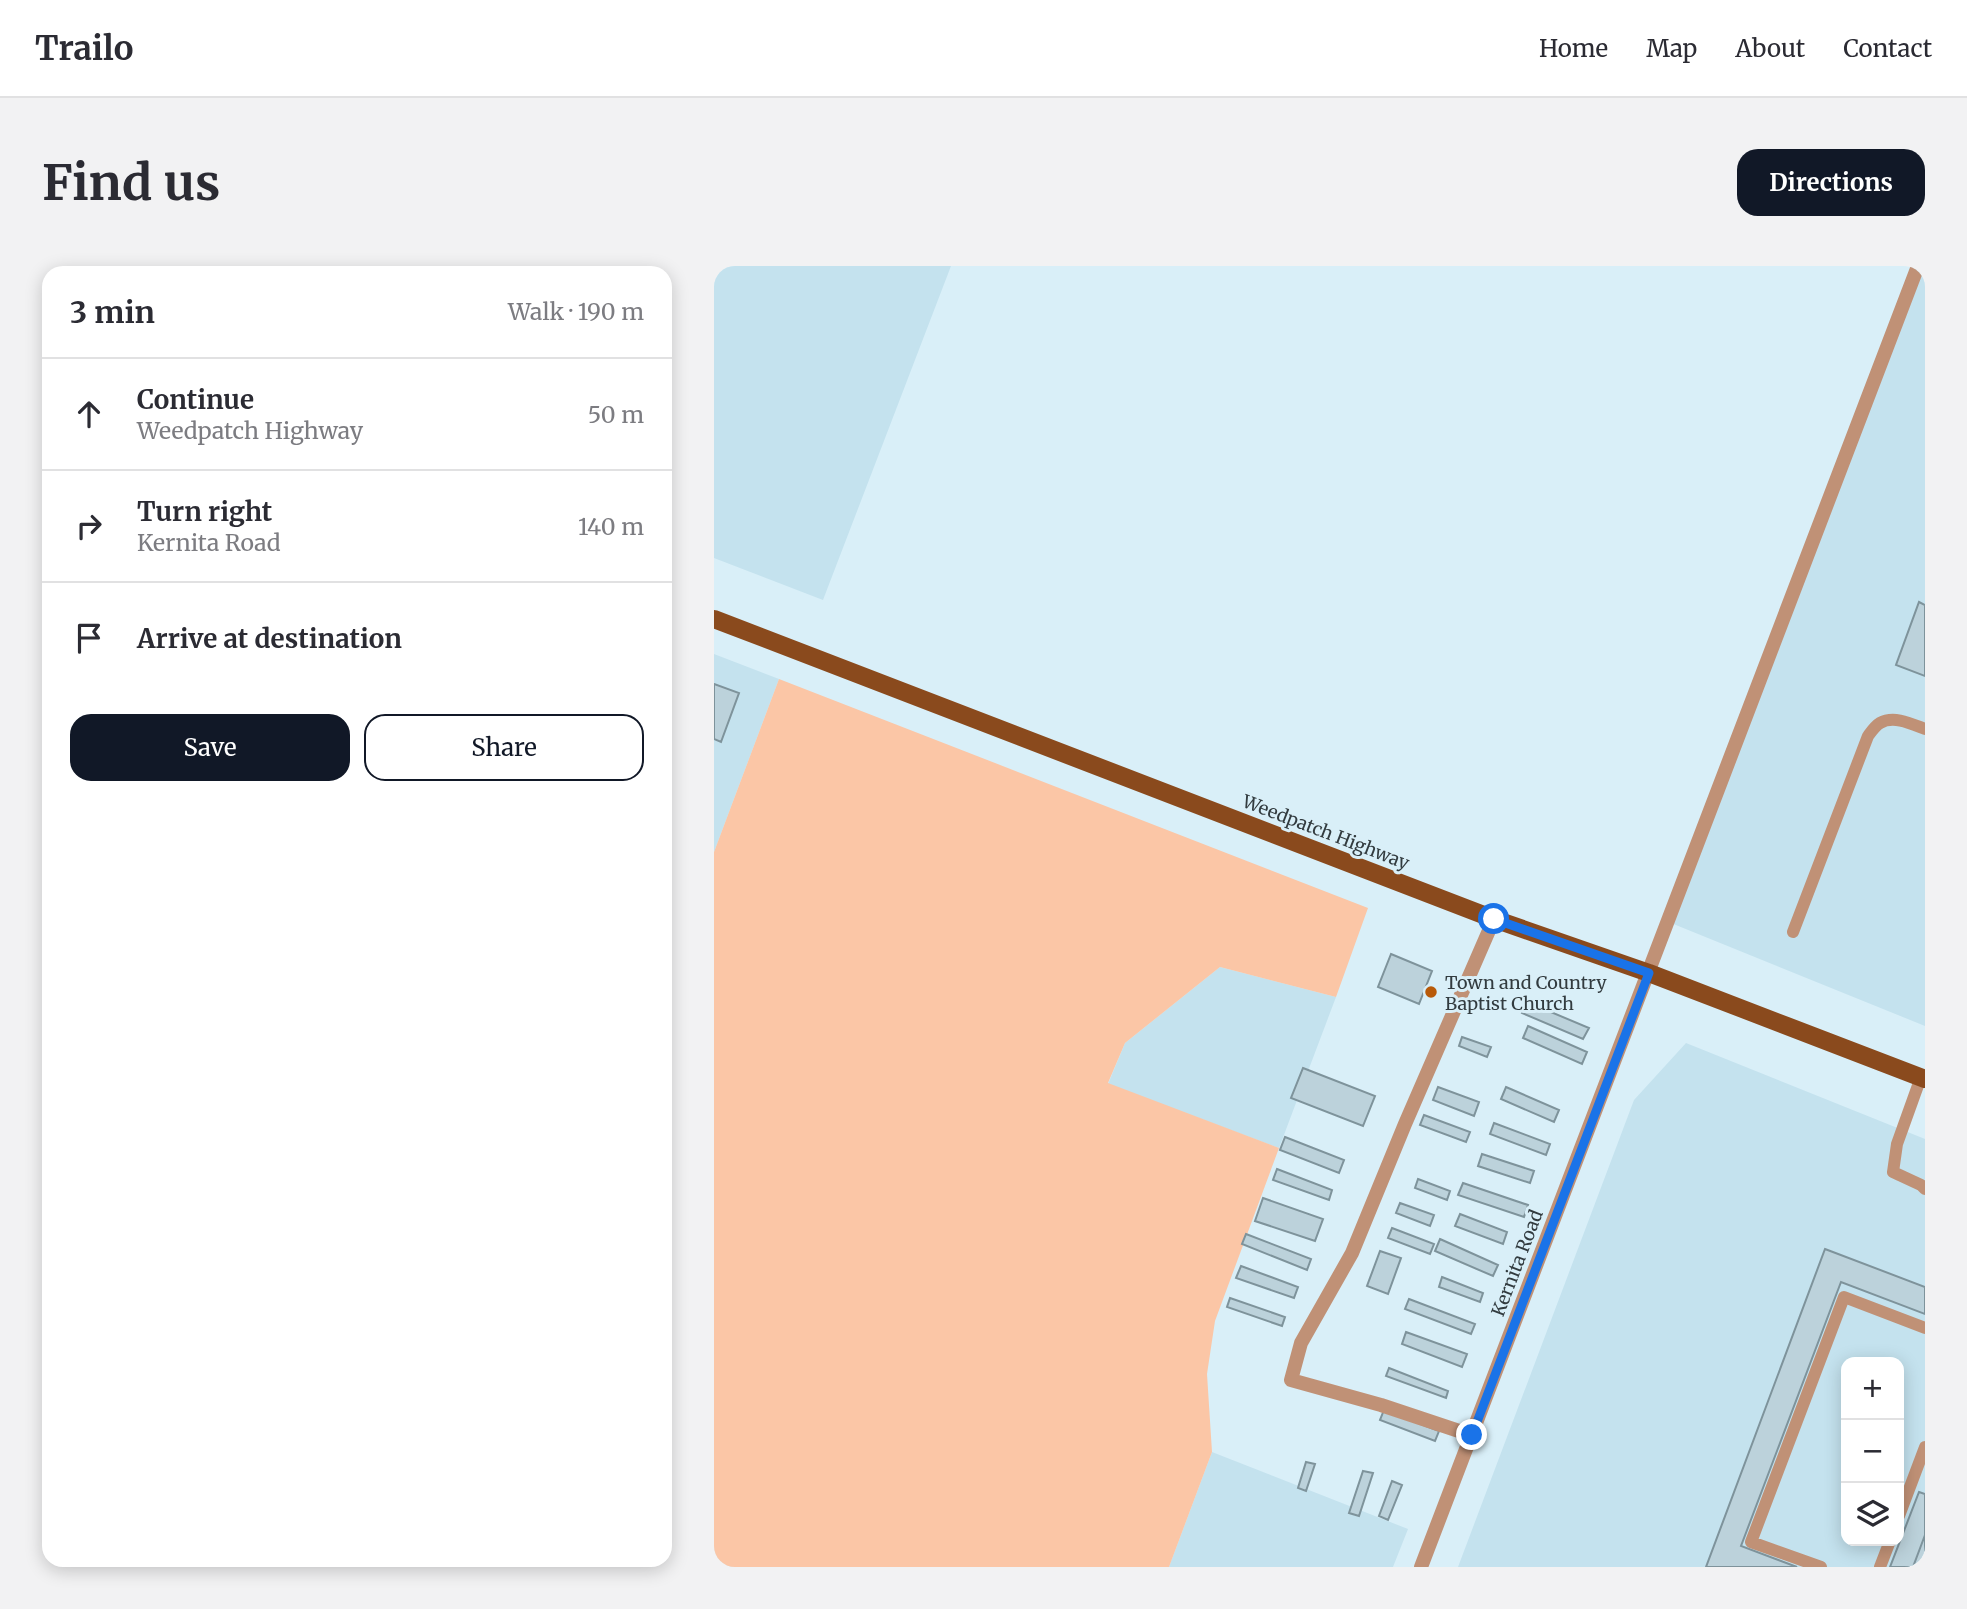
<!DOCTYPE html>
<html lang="en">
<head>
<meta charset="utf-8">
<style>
  body { margin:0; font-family:Merriweather,serif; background:#f2f2f3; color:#2b2b33 }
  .controls { position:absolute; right:21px; bottom:21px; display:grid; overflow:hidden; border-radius:14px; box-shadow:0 4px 18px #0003 }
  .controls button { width:63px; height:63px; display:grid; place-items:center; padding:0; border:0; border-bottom:2px solid #e1e1e2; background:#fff; color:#2b2b33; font:35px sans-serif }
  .stop { position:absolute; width:21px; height:21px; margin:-16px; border:5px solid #1a73e8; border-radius:50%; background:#fff }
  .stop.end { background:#1a73e8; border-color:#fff; box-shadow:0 2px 7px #0008 }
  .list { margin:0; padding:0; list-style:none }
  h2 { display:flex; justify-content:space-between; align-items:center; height:91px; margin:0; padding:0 28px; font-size:30px }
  h2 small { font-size:23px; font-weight:400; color:#7c7c81 }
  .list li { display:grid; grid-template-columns:46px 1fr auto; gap:21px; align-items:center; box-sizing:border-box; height:112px; padding:0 28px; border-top:2px solid #e1e1e2 }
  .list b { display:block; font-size:26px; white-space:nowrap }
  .list p { margin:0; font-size:23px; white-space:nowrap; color:#7c7c81 }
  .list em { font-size:23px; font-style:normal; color:#7c7c81 }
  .actions { display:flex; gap:14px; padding:21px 28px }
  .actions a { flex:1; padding:16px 0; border:2px solid #111827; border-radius:21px; text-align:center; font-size:24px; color:#111827 }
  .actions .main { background:#111827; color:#fff }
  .icon { flex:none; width:38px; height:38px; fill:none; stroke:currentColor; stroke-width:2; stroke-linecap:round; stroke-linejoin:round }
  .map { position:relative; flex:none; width:1211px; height:1301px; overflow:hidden; border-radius:21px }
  header { display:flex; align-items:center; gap:42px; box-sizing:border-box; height:98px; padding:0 35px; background:#fff; border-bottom:2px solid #e1e1e2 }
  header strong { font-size:33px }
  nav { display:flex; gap:38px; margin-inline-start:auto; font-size:24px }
  .intro { display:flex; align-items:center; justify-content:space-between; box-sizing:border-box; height:168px; padding:0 42px }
  h1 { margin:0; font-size:49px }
  .button { padding:18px 32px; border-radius:21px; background:#111827; color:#fff; font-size:24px; font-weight:700 }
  main { display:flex; gap:42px; padding:0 42px }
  aside { flex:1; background:#fff; border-radius:21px; box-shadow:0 4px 18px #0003 }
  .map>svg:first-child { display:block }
</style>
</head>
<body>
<header>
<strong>Trailo</strong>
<nav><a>Home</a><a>Map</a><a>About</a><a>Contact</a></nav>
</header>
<div class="intro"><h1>Find us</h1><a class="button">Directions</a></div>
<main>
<aside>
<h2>3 min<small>Walk · 190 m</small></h2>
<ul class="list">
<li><svg class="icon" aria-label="ahead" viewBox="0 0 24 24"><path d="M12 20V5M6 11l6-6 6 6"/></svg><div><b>Continue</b><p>Weedpatch Highway</p></div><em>50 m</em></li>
<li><svg class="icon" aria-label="right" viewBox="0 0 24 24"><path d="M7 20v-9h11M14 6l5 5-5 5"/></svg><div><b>Turn right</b><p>Kernita Road</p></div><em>140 m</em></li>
<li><svg class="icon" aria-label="arrive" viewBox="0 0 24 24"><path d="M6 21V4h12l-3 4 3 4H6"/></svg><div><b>Arrive at destination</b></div></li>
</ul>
<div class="actions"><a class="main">Save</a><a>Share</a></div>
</aside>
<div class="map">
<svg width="1211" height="1301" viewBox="0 0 1211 1301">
  <rect width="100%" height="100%" fill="#d9eff8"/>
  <path fill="#c4e2ee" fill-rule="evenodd" d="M 0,0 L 237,0 L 109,334 L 0,292 Z
    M 1202,0 L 1211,0 L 1211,760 L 952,655 Z
    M 0,388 L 65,413 L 0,586 Z
    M 506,701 L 622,731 L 565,882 L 394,818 L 411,777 Z
    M 972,777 L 1211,873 L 1211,1301 L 744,1301 L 920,834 ZM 1132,1096 L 1185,1096 L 1185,1275 L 1132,1275 Z
    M 498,1186 L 694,1263 L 679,1301 L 455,1301 Z"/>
  <path fill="#fbc6a6" d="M 65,413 L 654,642 L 622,731 L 506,701 L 411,777 L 394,817 L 565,882 L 501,1055 L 493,1108 L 498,1186 L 455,1301 L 0,1301 L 0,586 Z"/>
  <path fill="#bcd2db" stroke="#7e939b" stroke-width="2" d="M 1205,336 L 1211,339 L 1211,410 L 1182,399 Z
    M 0,418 L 25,427 L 7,476 L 0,473 Z
    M 677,688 L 718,705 L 705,738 L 664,721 Z
    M 813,736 L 875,762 L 869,773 L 808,747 Z
    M 814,760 L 873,786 L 868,798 L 809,772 Z
    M 748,771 L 777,781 L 773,791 L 745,780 Z
    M 589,802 L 661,830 L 649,860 L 577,832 Z
    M 724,821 L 765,836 L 760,850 L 719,834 Z
    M 792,821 L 845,844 L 840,856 L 787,833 Z
    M 710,849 L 756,866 L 752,876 L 706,859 Z
    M 780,857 L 836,878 L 832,889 L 776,868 Z
    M 571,871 L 630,894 L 625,907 L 566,884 Z
    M 768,888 L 820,905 L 816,917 L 764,900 Z
    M 563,903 L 618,924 L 615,934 L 559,914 Z
    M 704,913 L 736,925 L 733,934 L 701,922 Z
    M 749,917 L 814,939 L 810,951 L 744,929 Z
    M 549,932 L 609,953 L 601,975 L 541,955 Z
    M 686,937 L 720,949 L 716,960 L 682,947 Z
    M 746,948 L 793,966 L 789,978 L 741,960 Z
    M 678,962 L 720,978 L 716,988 L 674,972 Z
    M 532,968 L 597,993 L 593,1004 L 528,978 Z
    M 726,973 L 784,999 L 779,1010 L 721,985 Z
    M 1111,983 L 1211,1021 L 1211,1048 L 1127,1016 L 1027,1280 L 1083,1301 L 992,1301 Z
    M 666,985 L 687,992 L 674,1028 L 653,1020 Z
    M 527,1000 L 584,1021 L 580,1032 L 522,1012 Z
    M 728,1011 L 769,1027 L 766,1036 L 725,1021 Z
    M 516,1032 L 571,1051 L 568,1060 L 513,1041 Z
    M 695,1033 L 761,1058 L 757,1068 L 691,1043 Z
    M 692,1066 L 753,1088 L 748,1101 L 688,1078 Z
    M 675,1102 L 734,1125 L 732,1132 L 672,1110 Z
    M 670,1144 L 725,1165 L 721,1175 L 666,1154 Z
    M 592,1196 L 601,1198 L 592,1225 L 584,1222 Z
    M 649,1205 L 659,1207 L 645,1250 L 635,1247 Z
    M 678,1215 L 688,1219 L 674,1254 L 665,1250 Z
    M 1205,1226 L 1211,1228 L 1211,1269 L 1199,1301 L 1176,1301 Z
    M 1211,1269 L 1211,1301 L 1199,1301 Z"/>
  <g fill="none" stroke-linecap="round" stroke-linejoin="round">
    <path stroke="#c09176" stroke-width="12" d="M 1079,666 L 1154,470 C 1157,466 1161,460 1166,457 C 1180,449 1198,458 1211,463
      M 1207,811 L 1183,878 L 1179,906 L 1207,919 L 1211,923
      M 1185,1250 L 1211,1181
      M 1107,1301 L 1037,1276 L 1130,1031 L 1211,1062
      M 1166,1301 L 1176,1275"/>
    <path stroke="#c09176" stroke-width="14" d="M 757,1169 L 667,1139 L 577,1114 L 587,1077 L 638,987 L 691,858 L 780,653
      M 707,1301 L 1204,0"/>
    <path stroke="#8a4a1d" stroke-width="18" d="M 0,353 L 780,653 L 935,707 L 1211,813"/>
  </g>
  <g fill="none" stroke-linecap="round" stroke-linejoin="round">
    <path stroke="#1a73e8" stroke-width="9" d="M 758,1169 L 935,707 L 780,653"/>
  </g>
  <circle fill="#b85a09" stroke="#d9eff8" stroke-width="2.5" cx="717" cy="726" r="7"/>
  <g text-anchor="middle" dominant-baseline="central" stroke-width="6" stroke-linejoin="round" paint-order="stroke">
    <g font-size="18" fill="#323b3f" stroke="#d9eff8">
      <text transform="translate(612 566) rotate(21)">Weedpatch Highway</text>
      <text transform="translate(803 997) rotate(-69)">Kernita Road</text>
    </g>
    <g font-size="18" fill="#323b3f" stroke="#d9eff8" text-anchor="start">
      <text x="731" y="716">Town and Country<tspan x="731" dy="21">Baptist Church</tspan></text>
    </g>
  </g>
</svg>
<div class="controls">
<button>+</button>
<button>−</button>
<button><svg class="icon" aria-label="layers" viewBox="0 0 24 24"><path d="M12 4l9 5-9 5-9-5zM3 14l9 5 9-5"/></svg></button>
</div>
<div class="stop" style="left:780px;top:653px"></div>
<div class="stop end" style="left:758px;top:1169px"></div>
</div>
</main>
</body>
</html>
